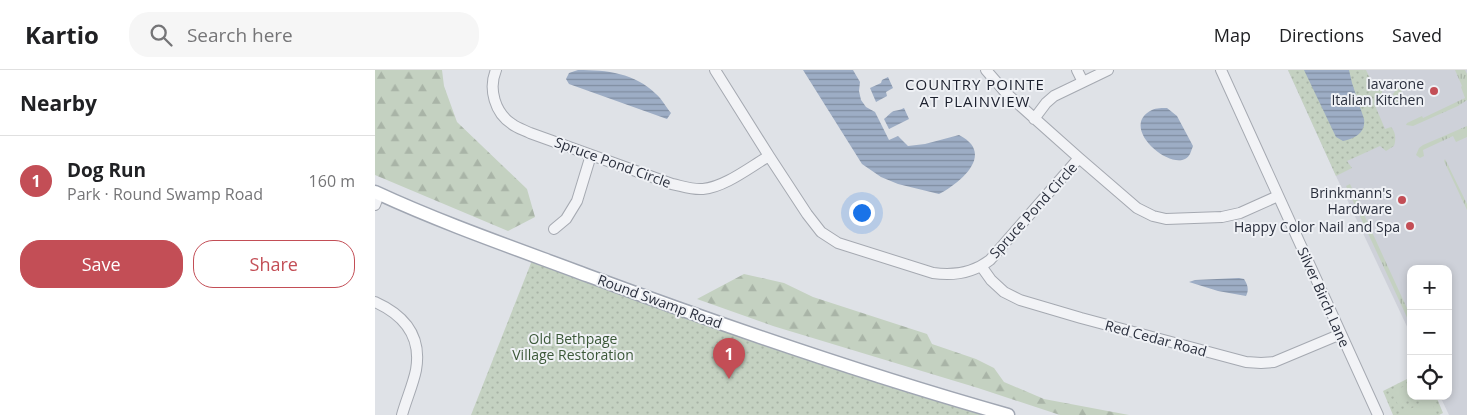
<!DOCTYPE html>
<html lang="en">
<head>
<meta charset="utf-8">
<style>
  body { margin:0; font-family:"Open Sans",sans-serif; background:#f6f6f6; color:#202124 }
  .controls { position:absolute; right:15px; bottom:15px; display:grid; overflow:hidden; border-radius:10px; box-shadow:0 2px 8px #0003 }
  .controls button { width:45px; height:45px; display:grid; place-items:center; padding:0; border:0; border-bottom:1px solid #e0e0e0; background:#fff; color:#202124; font:25px sans-serif }
  .you { position:absolute; left:486px; top:142px; width:18px; height:18px; margin:-12px; border:4px solid #fff; border-radius:50%; background:#1a73e8; box-shadow:0 0 0 8px #1a73e833 }
  .badge { display:grid; place-items:center; width:32px; height:32px; border-radius:50%; background:#c34e56; color:#fff; font-size:16px; font-weight:700 }
  .pin { position:absolute; translate:-50% -41px; filter:drop-shadow(0 1px 2px #0008) }
  .pin::after { content:''; position:absolute; top:26px; width:18px; height:15px; background:inherit; clip-path:polygon(0 0,100% 0,50% 100%) }
  .list { margin:0; padding:0; list-style:none }
  h2 { display:flex; justify-content:space-between; align-items:center; height:65px; margin:0; padding:0 20px; font-size:21px }
  h2 small { font-size:16px; font-weight:400; color:#757577 }
  .list li { display:grid; grid-template-columns:32px 1fr auto; gap:15px; align-items:center; box-sizing:border-box; height:90px; padding:0 20px; border-top:1px solid #e0e0e0 }
  .list b { display:block; font-size:19px; white-space:nowrap }
  .list p { margin:0; font-size:16px; white-space:nowrap; color:#757577 }
  .list em { font-size:16px; font-style:normal; color:#757577 }
  .actions { display:flex; gap:10px; padding:15px 20px }
  .actions a { flex:1; padding:11px 0; border:1px solid #c34e56; border-radius:20px; text-align:center; font-size:18px; color:#c34e56 }
  .actions .main { background:#c34e56; color:#fff }
  .icon { flex:none; width:28px; height:28px; fill:none; stroke:currentColor; stroke-width:2; stroke-linecap:round; stroke-linejoin:round }
  .map { position:relative; flex:none; width:1092px; height:345px; overflow:hidden }
  header { display:flex; align-items:center; gap:30px; box-sizing:border-box; height:70px; padding:0 25px; background:#fff; border-bottom:1px solid #e0e0e0 }
  header strong { font-size:24px }
  nav { display:flex; gap:28px; margin-inline-start:auto; font-size:18px }
  .search { width:350px; height:45px; background:#f6f6f6; display:flex; align-items:center; gap:12px; box-sizing:border-box; padding:0 18px; border-radius:20px; color:#757577; font-size:19px }
  main { display:flex }
  aside { flex:1; background:#fff }
  .map>svg:first-child { display:block }
</style>
</head>
<body>
<header>
<strong>Kartio</strong>
<div class="search"><svg class="icon" aria-label="search" viewBox="0 0 24 24"><circle cx="10" cy="10" r="6"/><path d="M15 15l6 6"/></svg>Search here</div>
<nav><a>Map</a><a>Directions</a><a>Saved</a></nav>
</header>
<main>
<aside>
<h2>Nearby<small></small></h2>
<ul class="list">
<li><span class="badge">1</span><div><b>Dog Run</b><p>Park · Round Swamp Road</p></div><em>160 m</em></li>
</ul>
<div class="actions"><a class="main">Save</a><a>Share</a></div>
</aside>
<div class="map">
<svg width="1092" height="345" viewBox="0 0 1092 345">
  <defs>
    <pattern id="grass-tufts" width="24" height="20" patternUnits="userSpaceOnUse" patternTransform="scale(1.25)"><rect width="24" height="20" fill="#c4d1c1"/><path d="M3 7l-1-3M5 7V3M7 7l1-3M15 17l-1-3M17 17v-4M19 17l1-3" fill="none" stroke="#a9b4a7"/></pattern>
    <pattern id="forest-firs" width="22" height="20" patternUnits="userSpaceOnUse" patternTransform="scale(1.25)"><rect width="22" height="20" fill="#c4d1c1"/><path d="M5 1l3.5 6h-7zM16 11l3.5 6h-7z" fill="#a9b4a7"/></pattern>
    <pattern id="park-dots" width="8" height="8" patternUnits="userSpaceOnUse" patternTransform="scale(1.25)"><rect width="8" height="8" fill="#c4d1c1"/><path d="M2 2h.1M6 6h.1" fill="none" stroke="#a9b4a7" stroke-width="1.8" stroke-linecap="round"/></pattern>
    <pattern id="water-rules" width="6" height="5" patternUnits="userSpaceOnUse" patternTransform="scale(1.25)"><rect width="6" height="5" fill="#9dadc5"/><path d="M0 2.5h6" fill="none" stroke="#808da1"/></pattern>
  </defs>
  <rect width="100%" height="100%" fill="#dfe2e7"/>
  <path fill="#ced1d9" d="M 913,0 L 1092,0 L 1092,345 L 1074,345 L 1065,326 L 1073,326 L 1073,199 L 1036,199 L 1036,265 L 961,106 Z"/>
  <path fill="url(#grass-tufts)" d="M 988,0 L 991,0 L 997,12 L 1001,10 L 1005,18 L 1008,17 L 1006,28 L 999,32 Z
    M 1080,0 L 1090,0 L 1092,4 L 1092,30 L 1083,36 L 1038,56 L 1031,55 L 1032,53 L 1047,46 L 1048,48 L 1090,28 L 1086,17 L 1087,16 Z
    M 1023,17 L 1025,18 L 1027,23 L 1026,32 L 1020,35 L 1018,24 Z
    M 1092,56 L 1092,67 L 1081,72 L 1078,66 L 1048,80 L 1049,86 L 1045,88 L 1041,85 L 1044,78 L 1048,75 Z
    M 1070,89 L 1092,134 L 1092,140 L 1069,91 Z
    M 975,114 L 1036,247 L 1036,256 L 971,116 Z"/>
  <path fill="url(#forest-firs)" d="M 0,0 L 67,0 L 69,16 L 82,52 L 152,119 L 160,147 L 133,161 L 0,105 Z
    M 369,204 L 409,213 L 438,227 L 552,264 L 557,274 L 601,289 L 619,298 L 629,312 L 669,329 L 754,345 L 685,345 L 603,318 L 398,256 L 322,229 Z"/>
  <path fill="url(#park-dots)" d="M 913,0 L 988,0 L 1002,31 L 999,33 L 1010,59 L 1016,57 C 1021,62 1021,70 1019,76 L 1011,81 L 1005,76 L 972,91 L 977,98 L 961,106 Z
    M 158,188 L 622,345 L 96,345 Z
    M 1036,307 L 1036,326 L 1061,326 L 1068,343 L 1064,345 L 1018,345 L 1008,321 Z"/>
  <path fill="#c4d1c1" d="M 1036,313 L 1036,326 L 1042,326 L 1023,335 L 1017,322 Z
    M 1055,329 L 1061,342 L 1055,345 L 1028,345 L 1027,343 Z"/>
  <path fill="url(#water-rules)" d="M 203,0 C 232,0 260,3 281,24 C 287,29 291,37 296,43 L 292,49 L 194,14 L 191,9 L 194,3 Z
    M 428,0 L 478,0 L 485,12 L 484,21 L 486,30 L 491,37 L 500,42 L 514,70 L 523,66 L 533,76 L 550,74 L 584,65 C 620,83 587,112 564,124 L 523,114 L 506,107 L 487,94 Z
    M 929,0 L 974,0 L 977,13 L 989,49 C 991,62 980,69 968,71 L 961,67 Z
    M 513,7 L 518,18 L 511,22 L 512,26 L 501,32 L 495,18 L 506,13 L 507,10 Z
    M 529,38 L 534,49 L 514,59 L 509,49 C 512,47 517,41 519,41 C 523,40 525,40 529,38 Z
    M 792,38 L 802,46 L 818,76 C 816,81 815,87 810,89 C 791,98 744,56 777,40 C 781,38 788,38 792,38 Z
    M 864,208 L 869,209 C 873,215 874,220 871,226 L 843,221 L 814,212 L 820,210 Z"/>
  <g fill="none" stroke-linecap="round" stroke-linejoin="round">
    <defs>
      <path id="minor" d="M 121,0 C 113,19 120,43 137,54 C 142,58 149,60 155,63 L 297,114 C 307,116 317,120 328,119 C 350,117 375,97 394,86
        M 340,0 L 394,86 L 432,144 L 446,162 L 463,173 L 558,203 C 578,206 598,203 615,190 L 704,88
        M 611,0 L 631,23 L 704,88 L 762,138 L 778,146 L 791,149 L 847,147 L 865,143 L 903,126
        M 702,0 L 708,12
        M 846,0 L 1003,345
        M 659,49 L 671,33 L 679,26 L 733,0
        M 0,135 L 4,124
        M 179,159 L 191,149 L 202,131 L 216,85
        M 606,196 L 616,210 L 629,222 L 645,230 L 706,248 L 871,292 L 886,293 L 899,292 L 966,264
        M 0,232 C 29,245 47,266 41,300 C 38,315 31,330 27,345"/>
      <path id="major" d="M 0,122 C 69,154 142,179 214,206 C 352,257 491,305 633,345"/>
    </defs>
    <use href="#minor" stroke="#a5a9b1" stroke-width="12"/>
    <use href="#major" stroke="#a0a6b2" stroke-width="15"/>
    <use href="#minor" stroke="#f2f3f6" stroke-width="10"/>
    <use href="#major" stroke="#fff" stroke-width="12"/>
  </g>
  <g fill="#c34e56" stroke="#eff1f5" stroke-width="2">
    <circle cx="1059" cy="21" r="5"/>
    <circle cx="1027" cy="130" r="5"/>
    <circle cx="1035" cy="156" r="5"/>
  </g>
  <g text-anchor="middle" dominant-baseline="central" stroke-width="4" stroke-linejoin="round" paint-order="stroke">
    <g font-size="14" fill="#2a2f3d" stroke="#eff1f5" text-anchor="end">
      <text x="1049" y="13">Iavarone<tspan x="1049" dy="16">Italian Kitchen</tspan></text>
      <text x="1017" y="122">Brinkmann's<tspan x="1017" dy="16">Hardware</tspan></text>
      <text x="1025" y="156">Happy Color Nail and Spa</text>
    </g>
    <g font-size="14" fill="#2a2f3d" stroke="#eff1f5">
      <text transform="translate(238 92) rotate(20)">Spruce Pond Circle</text>
      <text transform="translate(658 140) rotate(-48)">Spruce Pond Circle</text>
      <text transform="translate(949 227) rotate(66)">Silver Birch Lane</text>
      <text transform="translate(285 231) rotate(20)">Round Swamp Road</text>
      <text transform="translate(781 268) rotate(15)">Red Cedar Road</text>
    </g>
    <g font-size="14" fill="#3b5838" stroke="#eff1f5">
      <text x="198" y="268">Old Bethpage<tspan x="198" dy="16">Village Restoration</tspan></text>
    </g>
    <g font-size="15" letter-spacing="1" fill="#1c202e" stroke="#eff1f5">
      <text x="600" y="14">COUNTRY POINTE<tspan x="600" dy="17">AT PLAINVIEW</tspan></text>
    </g>
  </g>
</svg>
<div class="controls">
<button>+</button>
<button>−</button>
<button><svg class="icon" aria-label="locate" viewBox="0 0 24 24"><circle cx="12" cy="12" r="6"/><path d="M12 2v4M12 18v4M2 12h4M18 12h4"/></svg></button>
</div>
<div class="you"></div>
<div class="pin badge" style="left:354px;top:309px">1</div>
</div>
</main>
</body>
</html>
